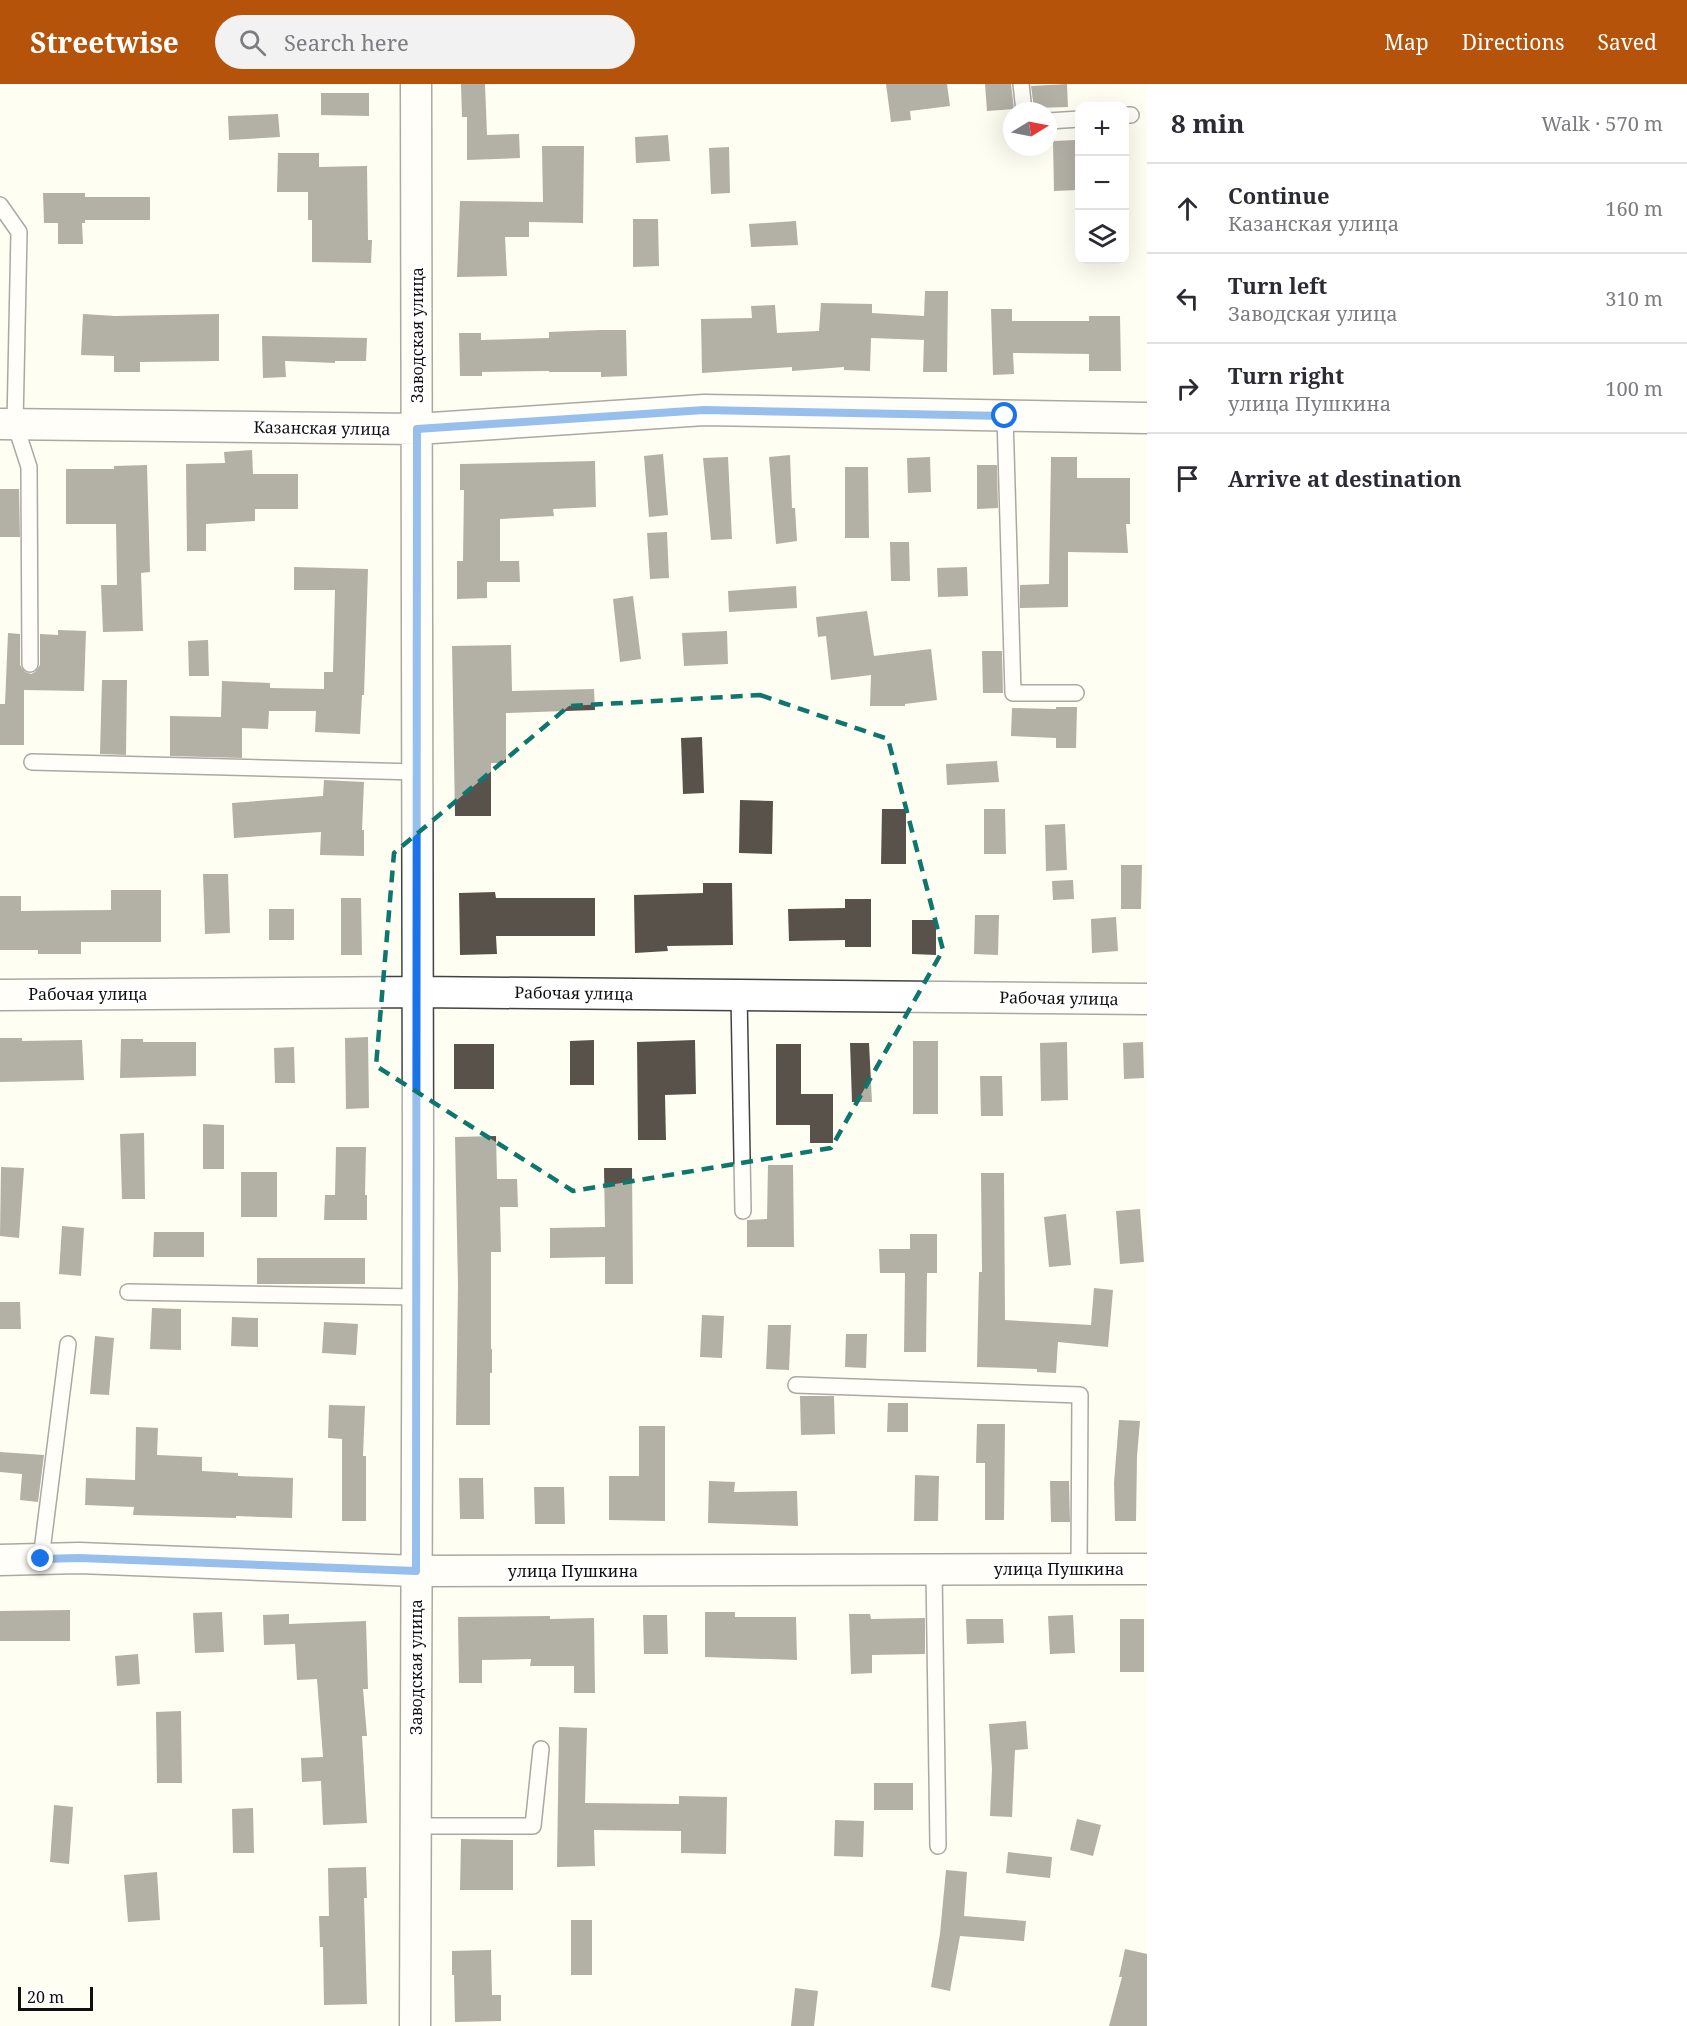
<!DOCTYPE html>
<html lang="en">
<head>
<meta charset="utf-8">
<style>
  body { margin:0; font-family:"Noto Serif",serif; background:#f2f2f3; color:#2b2b33 }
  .controls { position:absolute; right:18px; top:18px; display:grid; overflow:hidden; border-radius:12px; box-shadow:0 6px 24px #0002 }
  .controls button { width:54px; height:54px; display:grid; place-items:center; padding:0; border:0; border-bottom:2px solid #e1e1e2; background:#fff; color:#2b2b33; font:30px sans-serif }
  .compass { position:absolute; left:1003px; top:18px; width:54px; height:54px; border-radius:50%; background:#fff; box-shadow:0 6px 24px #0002; rotate:80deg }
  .scale { position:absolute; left:18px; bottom:15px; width:75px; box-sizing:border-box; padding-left:6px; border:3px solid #0f0f0f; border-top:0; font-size:16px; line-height:21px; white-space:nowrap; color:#0f0f0f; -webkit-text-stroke:4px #fff; paint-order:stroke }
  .stop { position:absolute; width:18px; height:18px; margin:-14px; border:4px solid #1a73e8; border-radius:50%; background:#fff }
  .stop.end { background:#1a73e8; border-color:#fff; box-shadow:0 2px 6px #0008 }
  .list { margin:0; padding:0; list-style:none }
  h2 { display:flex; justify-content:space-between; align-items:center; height:78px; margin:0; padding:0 24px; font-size:26px }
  h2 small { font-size:20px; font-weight:400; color:#7c7c81 }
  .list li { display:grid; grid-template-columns:39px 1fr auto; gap:18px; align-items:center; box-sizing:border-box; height:90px; padding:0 24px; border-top:2px solid #e1e1e2 }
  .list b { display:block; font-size:22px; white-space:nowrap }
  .list p { margin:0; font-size:20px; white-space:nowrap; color:#7c7c81 }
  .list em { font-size:20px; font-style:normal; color:#7c7c81 }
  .icon { flex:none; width:33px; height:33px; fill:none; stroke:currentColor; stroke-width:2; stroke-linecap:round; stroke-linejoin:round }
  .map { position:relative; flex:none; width:1147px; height:1942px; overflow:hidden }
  header { display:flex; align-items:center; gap:36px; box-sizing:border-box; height:84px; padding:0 30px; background:#b45309; color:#fff }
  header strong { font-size:28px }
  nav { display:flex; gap:33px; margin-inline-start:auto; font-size:21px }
  .search { width:420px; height:54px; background:#f2f2f3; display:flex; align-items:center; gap:15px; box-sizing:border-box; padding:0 21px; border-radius:33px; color:#7c7c81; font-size:22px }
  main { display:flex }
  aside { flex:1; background:#fff }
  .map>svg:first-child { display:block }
</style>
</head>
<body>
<header>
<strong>Streetwise</strong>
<div class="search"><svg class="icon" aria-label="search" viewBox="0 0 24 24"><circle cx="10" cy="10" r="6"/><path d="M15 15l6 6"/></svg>Search here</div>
<nav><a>Map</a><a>Directions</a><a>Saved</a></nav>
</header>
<main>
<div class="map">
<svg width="1147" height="1942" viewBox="0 0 1147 1942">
  <rect width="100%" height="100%" fill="#fffef2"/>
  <path fill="#58524b" d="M 461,0 L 485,0 L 487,51 L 519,50 L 520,74 L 467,76 L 467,33 L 462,33 Z
    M 886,0 L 947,0 L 950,22 L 910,27 L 911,36 L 891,38 Z
    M 985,0 L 1011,0 L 1014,25 L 987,27 Z
    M 1067,0 L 1068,23 L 1034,24 L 1031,2 Z
    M 321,9 L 369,9 L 369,32 L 321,31 Z
    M 278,30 L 280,53 L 229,56 L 228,32 Z
    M 668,51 L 670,77 L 636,79 L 635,53 Z
    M 1076,56 L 1077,106 L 1054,107 L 1053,57 Z
    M 542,62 L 584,62 L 583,139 L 529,138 L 529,153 L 505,153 L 507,192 L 457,193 L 460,117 L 543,118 Z
    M 729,63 L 730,109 L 711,110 L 709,64 Z
    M 278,69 L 319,69 L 319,83 L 367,82 L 368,156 L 372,156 L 371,179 L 312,178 L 312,136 L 308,136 L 308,108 L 277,108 Z
    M 43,109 L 85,109 L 85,113 L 150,113 L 150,136 L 85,136 L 85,139 L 82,139 L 83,160 L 58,160 L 58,139 L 44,139 Z
    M 633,135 L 658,135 L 659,182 L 633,183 Z
    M 796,137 L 798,161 L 751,163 L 749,140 Z
    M 925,207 L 948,207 L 947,288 L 923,288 L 924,256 L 871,254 L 870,287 L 844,286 L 844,283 L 792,287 L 792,283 L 702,289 L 701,235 L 752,234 L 751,222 L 775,221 L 777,249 L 819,247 L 821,219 L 872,220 L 872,229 L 924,232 Z
    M 991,225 L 1012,225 L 1012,237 L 1089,237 L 1089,232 L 1120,232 L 1121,287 L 1089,287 L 1089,270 L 1013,269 L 1014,290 L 993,291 Z
    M 83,230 L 115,232 L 219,230 L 219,277 L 140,278 L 140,288 L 114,288 L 114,272 L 81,271 Z
    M 600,246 L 626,246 L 627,292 L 601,293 L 601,288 L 549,288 L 549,287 L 482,288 L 482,292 L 460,292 L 459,249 L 481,249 L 481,256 L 549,254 L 549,248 Z
    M 262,252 L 367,254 L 366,277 L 335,277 L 335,279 L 285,277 L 286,293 L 263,294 Z
    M 252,366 L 253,390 L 298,390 L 298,425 L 255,425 L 255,437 L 206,440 L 206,467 L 187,467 L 186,380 L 225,379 L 224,368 Z
    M 663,370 L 668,431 L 649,433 L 644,372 Z
    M 790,371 L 792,424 L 795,424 L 797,457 L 776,460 L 769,373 Z
    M 728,373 L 732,455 L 711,456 L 703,374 Z
    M 930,373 L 931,408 L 908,409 L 907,374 Z
    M 1051,373 L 1077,373 L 1077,394 L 1130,394 L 1130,440 L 1126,440 L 1128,469 L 1068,468 L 1068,523 L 1020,524 L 1020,501 L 1049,500 Z
    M 595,377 L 596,423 L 553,425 L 554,432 L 500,435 L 500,477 L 519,477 L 520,498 L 487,498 L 487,514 L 457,515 L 457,477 L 463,477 L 464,406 L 460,406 L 460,380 Z
    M 147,381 L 150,488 L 141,489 L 143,547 L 103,548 L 101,501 L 117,501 L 116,440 L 66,440 L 66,385 L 114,385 L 114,382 Z
    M 977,381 L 997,381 L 998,424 L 977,425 Z
    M 845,383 L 868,383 L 869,454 L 845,454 Z
    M 0,405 L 19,405 L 20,453 L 0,453 Z
    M 667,448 L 669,494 L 650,495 L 647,449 Z
    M 890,458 L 909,458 L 910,497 L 891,497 Z
    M 294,483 L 368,485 L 364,611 L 362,611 L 360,650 L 315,648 L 316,627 L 269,627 L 268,645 L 242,644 L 242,674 L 170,672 L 170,632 L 221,633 L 222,597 L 270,599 L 270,604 L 324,605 L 324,588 L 333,588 L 335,506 L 294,506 Z
    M 967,483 L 968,512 L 938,513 L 937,484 Z
    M 796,502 L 797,524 L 729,528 L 728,507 Z
    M 633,512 L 641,575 L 620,578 L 613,515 Z
    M 867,527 L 874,572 L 931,565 L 937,616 L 905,620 L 905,622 L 870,622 L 871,591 L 831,596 L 826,552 L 818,553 L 816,533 Z
    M 58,546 L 86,547 L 84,607 L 24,606 L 24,661 L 0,661 L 0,620 L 5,620 L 8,549 L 20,550 L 20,581 L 25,588 L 31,590 L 35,588 L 40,581 L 40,550 L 58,551 Z
    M 727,547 L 728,580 L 684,582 L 682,549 Z
    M 208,556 L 209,592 L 189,592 L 188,557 Z
    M 511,561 L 512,607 L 594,605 L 595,626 L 506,629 L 506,679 L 491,679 L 491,732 L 455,732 L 452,562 Z
    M 982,567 L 1002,567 L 1003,609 L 983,609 Z
    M 102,596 L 127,596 L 126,671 L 100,670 Z
    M 1056,623 L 1077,623 L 1076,664 L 1056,664 L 1056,654 L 1011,652 L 1012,624 L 1056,625 Z
    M 702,653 L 704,709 L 683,710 L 681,654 Z
    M 997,677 L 999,698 L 947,701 L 946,680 Z
    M 324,696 L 364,698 L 362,746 L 364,746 L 364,772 L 320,771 L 321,748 L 234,754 L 232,719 L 323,712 Z
    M 740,716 L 773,717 L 772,770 L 739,769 Z
    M 882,725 L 906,725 L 906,780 L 881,780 Z
    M 984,725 L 1005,725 L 1006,770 L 984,770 Z
    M 1065,740 L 1067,786 L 1046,787 L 1045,741 Z
    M 1121,781 L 1142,781 L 1141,825 L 1121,825 Z
    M 203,790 L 228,790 L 230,849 L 205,850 Z
    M 1073,796 L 1074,815 L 1053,816 L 1052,797 Z
    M 703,799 L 732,799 L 733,861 L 667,862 L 668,867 L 635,869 L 634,811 L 703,809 Z
    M 111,806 L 161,806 L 161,858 L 81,858 L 81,870 L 38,870 L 38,866 L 0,866 L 0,812 L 21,812 L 21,827 L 111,826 Z
    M 495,808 L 496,814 L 595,814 L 595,852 L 496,852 L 497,870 L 460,871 L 459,809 Z
    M 341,814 L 361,814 L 362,871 L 341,871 Z
    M 845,815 L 871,815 L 871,863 L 845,863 L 845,856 L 789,857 L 788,825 L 845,824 Z
    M 269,825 L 294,825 L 294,856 L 269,856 Z
    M 975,831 L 999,831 L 998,871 L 974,870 Z
    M 1116,833 L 1118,867 L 1092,869 L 1091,835 Z
    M 912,836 L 936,836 L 936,871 L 912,870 Z
    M 368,953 L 369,1024 L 346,1025 L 345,954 Z
    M 0,954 L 22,954 L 22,957 L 82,956 L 84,996 L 0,998 Z
    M 121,955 L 143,955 L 143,958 L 196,958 L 196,992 L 120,994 Z
    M 594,956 L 594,1001 L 570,1001 L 570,957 Z
    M 695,956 L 696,1010 L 665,1011 L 666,1056 L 638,1056 L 637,958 Z
    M 913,957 L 938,957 L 938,1030 L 913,1030 Z
    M 1067,958 L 1068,1016 L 1041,1017 L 1040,959 Z
    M 1143,958 L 1144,994 L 1124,995 L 1123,959 Z
    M 850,959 L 869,959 L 872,1018 L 852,1018 Z
    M 454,960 L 494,960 L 494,1005 L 454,1005 Z
    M 776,960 L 801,960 L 801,1010 L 833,1010 L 833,1059 L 810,1059 L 810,1041 L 776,1041 Z
    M 294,963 L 295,999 L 275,999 L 274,964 Z
    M 980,992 L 1002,992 L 1003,1032 L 981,1032 Z
    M 203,1040 L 224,1041 L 224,1085 L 203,1085 Z
    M 144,1049 L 145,1115 L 122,1115 L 120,1050 Z
    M 496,1052 L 497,1095 L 517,1095 L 518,1123 L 500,1123 L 501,1168 L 491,1168 L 491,1265 L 492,1265 L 492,1289 L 490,1289 L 490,1341 L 456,1341 L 458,1201 L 455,1053 Z
    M 336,1063 L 366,1063 L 365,1111 L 367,1111 L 367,1136 L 324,1136 L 325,1111 L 335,1111 Z
    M 768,1081 L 793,1081 L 794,1163 L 747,1163 L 747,1136 L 767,1135 Z
    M 1,1083 L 24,1084 L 19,1154 L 0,1152 Z
    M 604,1084 L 632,1084 L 633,1200 L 605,1200 L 605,1173 L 550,1174 L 550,1144 L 605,1143 Z
    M 241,1088 L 277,1088 L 277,1133 L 241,1133 Z
    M 981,1089 L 1004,1089 L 1005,1236 L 1091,1241 L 1094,1204 L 1113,1206 L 1108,1263 L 1058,1258 L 1056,1289 L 1037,1288 L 1037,1285 L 977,1283 L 979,1188 L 982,1188 Z
    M 1140,1125 L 1144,1178 L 1120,1180 L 1116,1127 Z
    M 1066,1130 L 1071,1181 L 1049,1183 L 1044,1133 Z
    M 62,1142 L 84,1144 L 81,1192 L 59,1190 Z
    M 154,1148 L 204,1148 L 204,1173 L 153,1173 Z
    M 910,1150 L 937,1150 L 937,1189 L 927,1189 L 926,1268 L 904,1268 L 905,1189 L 880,1189 L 879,1165 L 910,1165 Z
    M 257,1174 L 365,1174 L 365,1200 L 257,1200 Z
    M 0,1218 L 20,1218 L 21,1245 L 0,1245 Z
    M 152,1224 L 181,1225 L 181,1266 L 150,1265 Z
    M 702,1231 L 724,1232 L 722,1274 L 700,1273 Z
    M 232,1233 L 258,1234 L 258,1263 L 231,1262 Z
    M 324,1238 L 358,1240 L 356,1271 L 322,1269 Z
    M 768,1241 L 791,1241 L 789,1286 L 766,1285 Z
    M 846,1250 L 867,1250 L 866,1284 L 845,1283 Z
    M 95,1252 L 114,1254 L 109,1311 L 90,1310 Z
    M 800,1312 L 834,1312 L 835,1350 L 801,1351 Z
    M 888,1319 L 908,1319 L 908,1348 L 887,1348 Z
    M 329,1321 L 365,1322 L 363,1372 L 366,1372 L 366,1437 L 342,1437 L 342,1355 L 328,1354 Z
    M 1119,1336 L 1140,1337 L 1137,1372 L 1136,1437 L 1115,1437 L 1114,1399 Z
    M 977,1340 L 1005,1340 L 1004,1436 L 985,1436 L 985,1379 L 976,1379 Z
    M 639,1342 L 665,1342 L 665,1437 L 609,1436 L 609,1392 L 639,1392 Z
    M 136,1343 L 158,1344 L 157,1371 L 202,1373 L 202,1387 L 238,1389 L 238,1392 L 293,1394 L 292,1434 L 236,1432 L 236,1434 L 133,1431 L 134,1423 L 85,1421 L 86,1394 L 135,1396 Z
    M 0,1368 L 44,1371 L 38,1418 L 20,1416 L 22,1390 L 0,1388 Z
    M 915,1391 L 939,1392 L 938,1437 L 914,1437 Z
    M 459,1394 L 483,1394 L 484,1435 L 460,1435 Z
    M 709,1397 L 735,1398 L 734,1408 L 797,1407 L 798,1442 L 708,1439 Z
    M 1050,1397 L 1069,1397 L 1070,1438 L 1051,1438 Z
    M 534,1403 L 564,1403 L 565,1440 L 535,1440 Z
    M 70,1526 L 70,1557 L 0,1557 L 0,1527 Z
    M 222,1528 L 224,1568 L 195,1569 L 193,1529 Z
    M 705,1528 L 735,1528 L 735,1533 L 796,1533 L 797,1576 L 705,1573 Z
    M 289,1530 L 289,1540 L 366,1537 L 368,1605 L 363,1605 L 367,1652 L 362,1652 L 367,1739 L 323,1741 L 321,1697 L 302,1698 L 301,1674 L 323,1673 L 317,1595 L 297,1596 L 295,1560 L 264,1561 L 263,1531 Z
    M 849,1530 L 870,1530 L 871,1535 L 925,1534 L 925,1570 L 872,1571 L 872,1589 L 851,1590 Z
    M 643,1531 L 667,1531 L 668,1570 L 644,1570 Z
    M 1073,1531 L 1075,1569 L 1050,1570 L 1048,1532 Z
    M 550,1532 L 550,1535 L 594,1534 L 595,1609 L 574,1609 L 574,1582 L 530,1582 L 531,1575 L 482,1576 L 482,1599 L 459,1599 L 458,1533 Z
    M 966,1535 L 1003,1535 L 1004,1559 L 967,1560 Z
    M 1120,1535 L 1144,1535 L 1144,1588 L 1120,1588 Z
    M 138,1570 L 140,1600 L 117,1602 L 115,1572 Z
    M 181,1627 L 182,1699 L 157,1699 L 156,1628 Z
    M 1026,1637 L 1028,1665 L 1015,1666 L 1012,1733 L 990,1732 L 992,1685 L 989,1640 Z
    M 559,1643 L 587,1644 L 585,1719 L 679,1720 L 679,1712 L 727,1713 L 726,1770 L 681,1769 L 681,1747 L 594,1746 L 595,1782 L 557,1783 Z
    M 874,1699 L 913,1699 L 913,1726 L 874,1726 Z
    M 54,1721 L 73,1723 L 69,1780 L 50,1778 Z
    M 253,1724 L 254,1769 L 233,1769 L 232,1725 Z
    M 1077,1735 L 1101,1741 L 1093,1772 L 1070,1766 Z
    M 835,1736 L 864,1737 L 863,1773 L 834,1772 Z
    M 461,1755 L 513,1756 L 513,1806 L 460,1806 Z
    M 1008,1768 L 1052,1773 L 1050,1794 L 1006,1789 Z
    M 366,1783 L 367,1814 L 364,1814 L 367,1920 L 324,1921 L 323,1863 L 320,1863 L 319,1832 L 329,1832 L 328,1784 Z
    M 946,1786 L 967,1788 L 964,1832 L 1026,1837 L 1024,1857 L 960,1852 L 950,1907 L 931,1903 L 940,1850 Z
    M 157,1788 L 160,1836 L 128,1838 L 124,1791 Z
    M 571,1836 L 592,1836 L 592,1891 L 571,1891 Z
    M 1125,1865 L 1147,1870 L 1147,1942 L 1109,1942 L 1122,1893 L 1119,1893 Z
    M 491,1866 L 492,1911 L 501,1911 L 501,1937 L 455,1938 L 454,1891 L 452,1891 L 452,1867 Z
    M 795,1904 L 818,1907 L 814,1942 L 791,1942 Z"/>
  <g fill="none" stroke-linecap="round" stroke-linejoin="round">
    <defs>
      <path id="lane" d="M 1021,0 L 1024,27
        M 1124,31 L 1131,31
        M 1048,37 L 1080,35
        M 0,121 L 19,148 L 15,340 L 29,383 L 30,580
        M 1005,332 L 1013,609 L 1076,609
        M 32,678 L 417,688
        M 739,911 L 743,1127
        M 128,1208 L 417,1213
        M 796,1301 L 1080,1311 L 1079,1485
        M 41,1475 L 68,1260
        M 934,1486 L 938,1762
        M 416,1742 L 533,1742 L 541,1665"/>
      <path id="street" d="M 0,340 L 417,345 L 704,326 L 1147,334
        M 0,911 L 418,908 L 1147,915
        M 0,1476 L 79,1474 L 416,1487 L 1147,1485
        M 415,1942 L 418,1073 L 416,0"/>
    </defs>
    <use href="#lane" stroke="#424242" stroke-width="18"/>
    <use href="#street" stroke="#424242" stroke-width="33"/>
    <use href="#lane" stroke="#fff" stroke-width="15"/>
    <use href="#street" stroke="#fff" stroke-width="30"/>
  </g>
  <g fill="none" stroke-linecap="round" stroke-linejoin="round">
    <path stroke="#1a73e8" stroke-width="8" d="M 41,1475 L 79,1474 L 416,1487 L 417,345 L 704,326 L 1005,332"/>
  </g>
  <path d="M0 0H1147V1942H0ZM 760,611 L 888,655 L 943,866 L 831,1064 L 573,1107 L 376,982 L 394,769 L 569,622 Z" fill="#fffef2" fill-opacity=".55" fill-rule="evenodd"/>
  <path fill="none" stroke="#0f766e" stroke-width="4.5" stroke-dasharray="12 8" stroke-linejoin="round" d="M 760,611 L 888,655 L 943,866 L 831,1064 L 573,1107 L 376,982 L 394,769 L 569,622 Z"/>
  <g text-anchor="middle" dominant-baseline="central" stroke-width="6" stroke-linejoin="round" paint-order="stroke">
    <g font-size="16" fill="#0f0f0f" stroke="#fff">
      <text transform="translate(417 251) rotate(-90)">Заводская улица</text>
      <text transform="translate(322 344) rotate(1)">Казанская улица</text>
      <text transform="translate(574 909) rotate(1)">Рабочая улица</text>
      <text x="88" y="910">Рабочая улица</text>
      <text transform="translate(1059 914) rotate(1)">Рабочая улица</text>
      <text x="1059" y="1485">улица Пушкина</text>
      <text x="573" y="1487">улица Пушкина</text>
      <text transform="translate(416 1583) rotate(-90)">Заводская улица</text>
    </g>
  </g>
</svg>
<div class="controls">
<button>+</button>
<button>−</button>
<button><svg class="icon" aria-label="layers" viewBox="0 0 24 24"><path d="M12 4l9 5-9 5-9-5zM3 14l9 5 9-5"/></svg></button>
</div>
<svg class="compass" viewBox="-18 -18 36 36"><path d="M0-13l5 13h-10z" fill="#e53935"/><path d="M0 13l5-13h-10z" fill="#7c7c81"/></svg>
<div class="scale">20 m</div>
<div class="stop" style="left:1005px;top:332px"></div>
<div class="stop end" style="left:41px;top:1475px"></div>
</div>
<aside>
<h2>8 min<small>Walk · 570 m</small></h2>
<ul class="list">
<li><svg class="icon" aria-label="ahead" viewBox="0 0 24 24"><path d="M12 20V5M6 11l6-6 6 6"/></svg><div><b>Continue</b><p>Казанская улица</p></div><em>160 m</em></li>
<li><svg class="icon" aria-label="left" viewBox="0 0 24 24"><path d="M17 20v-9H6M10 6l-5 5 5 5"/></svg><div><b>Turn left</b><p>Заводская улица</p></div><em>310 m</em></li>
<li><svg class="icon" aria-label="right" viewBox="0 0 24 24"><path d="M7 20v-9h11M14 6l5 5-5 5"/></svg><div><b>Turn right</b><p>улица Пушкина</p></div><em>100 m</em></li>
<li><svg class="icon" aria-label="arrive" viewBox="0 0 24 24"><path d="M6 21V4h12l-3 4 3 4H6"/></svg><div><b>Arrive at destination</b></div></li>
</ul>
</aside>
</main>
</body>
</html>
